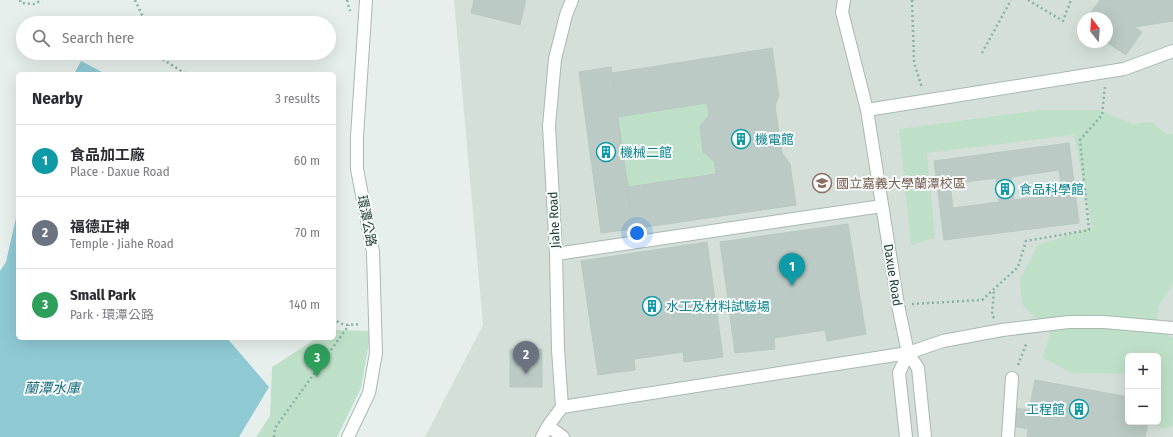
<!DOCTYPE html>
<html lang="en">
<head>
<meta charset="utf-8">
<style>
  body { margin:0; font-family:"Fira Sans Condensed","Noto Sans TC",sans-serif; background:#f7f7f7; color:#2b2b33 }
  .controls { position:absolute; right:12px; bottom:12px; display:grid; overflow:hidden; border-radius:6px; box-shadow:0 4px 16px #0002 }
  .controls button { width:36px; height:36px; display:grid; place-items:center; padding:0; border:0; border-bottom:1px solid #e1e1e2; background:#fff; color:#2b2b33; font:20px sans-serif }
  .compass { position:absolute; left:1077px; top:12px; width:36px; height:36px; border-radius:50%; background:#fff; box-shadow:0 4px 16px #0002; rotate:343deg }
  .you { position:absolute; left:637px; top:233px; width:14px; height:14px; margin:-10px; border:3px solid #fff; border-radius:50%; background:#1a73e8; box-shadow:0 0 0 6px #1a73e833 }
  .badge { display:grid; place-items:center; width:26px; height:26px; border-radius:50%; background:#111827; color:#fff; font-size:13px; font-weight:700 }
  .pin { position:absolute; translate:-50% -33px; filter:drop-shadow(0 1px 2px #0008) }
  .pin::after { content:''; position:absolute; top:21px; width:14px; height:12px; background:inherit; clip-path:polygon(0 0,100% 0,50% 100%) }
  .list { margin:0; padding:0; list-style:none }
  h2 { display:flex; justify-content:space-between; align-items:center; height:52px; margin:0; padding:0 16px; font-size:17px }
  h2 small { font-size:13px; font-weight:400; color:#7c7c81 }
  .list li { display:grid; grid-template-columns:26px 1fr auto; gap:12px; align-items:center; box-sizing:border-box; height:72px; padding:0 16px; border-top:1px solid #e1e1e2 }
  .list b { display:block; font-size:15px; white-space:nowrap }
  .list p { margin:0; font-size:13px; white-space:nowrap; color:#7c7c81 }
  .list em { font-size:13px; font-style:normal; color:#7c7c81 }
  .icon { flex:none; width:22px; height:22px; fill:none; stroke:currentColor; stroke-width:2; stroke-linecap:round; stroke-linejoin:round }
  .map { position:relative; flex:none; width:1173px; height:437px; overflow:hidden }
  .search { position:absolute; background:#fff; box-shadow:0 4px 16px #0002; left:16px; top:16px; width:320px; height:44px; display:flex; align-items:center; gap:10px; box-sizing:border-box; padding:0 14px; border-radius:22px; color:#7c7c81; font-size:15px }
  .panel { position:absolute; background:#fff; box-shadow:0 4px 16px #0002; left:16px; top:72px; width:320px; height:268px; border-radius:6px }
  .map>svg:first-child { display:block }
</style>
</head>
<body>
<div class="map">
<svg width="1173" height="437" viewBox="0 0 1173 437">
  <rect width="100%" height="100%" fill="#e6efeb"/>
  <path fill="#d4dfda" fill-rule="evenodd" d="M 454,0 L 1173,0 L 1173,437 L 425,437 L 483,325 ZM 1083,18 L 1107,18 L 1107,42 L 1083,42 ZM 1128,356 L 1158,356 L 1158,422 L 1128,422 Z"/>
  <path fill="#bfe0c8" d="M 707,103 L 709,115 L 700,126 L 703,151 L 714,161 L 716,174 L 628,187 L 618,117 Z
    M 1040,110 L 1099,110 L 1133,124 L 1151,122 L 1167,134 L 1173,134 L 1173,284 L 1158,307 L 1157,330 L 1173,338 L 1173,426 L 1162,429 L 1155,424 L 1155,422 L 1158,422 L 1158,356 L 1128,356 L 1128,374 L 1072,373 L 1043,358 L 1050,334 L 1022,304 L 1020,279 L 1038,245 L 1092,227 L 1074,135 L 927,153 L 935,238 L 911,245 L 899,129 Z
    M 334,330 L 371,331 L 361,388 L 337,437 L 256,437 L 270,416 L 272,367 L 317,338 L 334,338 Z"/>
  <path fill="#8ec9d4" d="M 81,61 L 102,72 L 104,74 L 74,74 Z
    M 18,209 L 18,338 L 227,338 L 269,387 L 239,437 L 0,437 L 0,271 L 6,262 Z"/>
  <path fill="#bbcac4" stroke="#b8c9c2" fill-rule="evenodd" d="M 474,0 L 526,0 L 520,25 L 471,13 Z
    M 1100,0 L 1173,0 L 1173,21 L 1134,27 L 1142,32 L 1126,55 L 1106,42 L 1107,18 L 1087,18 Z
    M 772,48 L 779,96 L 775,106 L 782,153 L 790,164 L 796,205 L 633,229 L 619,126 L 628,187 L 716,174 L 714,161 L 703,152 L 700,126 L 709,115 L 707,103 L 618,117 L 612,73 Z
    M 611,67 L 633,229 L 601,233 L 579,72 Z
    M 1069,143 L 1079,223 L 944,240 L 934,161 ZM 1059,170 L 1062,193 L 1014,200 L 1011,177 ZM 996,178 L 999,202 L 953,208 L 950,184 Z
    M 848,224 L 866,334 L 827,341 L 825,330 L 774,338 L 775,349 L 735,353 L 720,242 Z
    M 707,242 L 723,357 L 684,362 L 683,352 L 634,359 L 635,370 L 598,375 L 581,261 Z
    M 510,349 L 542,349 L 542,387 L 510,387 Z
    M 1035,380 L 1128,397 L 1128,422 L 1148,422 L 1145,437 L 1027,437 L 1028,429 L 1011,426 L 1015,408 L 1029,410 Z"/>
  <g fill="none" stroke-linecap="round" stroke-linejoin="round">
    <defs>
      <path id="minor" d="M 844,0 L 842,12 L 867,110 L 898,305 L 908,353 L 918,368 L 925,437
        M 867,110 L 1124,69 L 1173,51
        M 556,254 L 882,206
        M 562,407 L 908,353 L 943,341 L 1002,330 L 1069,322 L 1104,322 L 1173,328
        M 548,426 L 563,437
        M 348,437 L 369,393 L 376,353 L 373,252 L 357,169 L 357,137 L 366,0
        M 542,437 L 548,426 L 562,407 L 558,349 L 556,254 L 549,126 L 555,59 L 566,15 L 572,0
        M 906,437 L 899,373 L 908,353
        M 1008,437 L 1012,378"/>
    </defs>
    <use href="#minor" stroke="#a8b8b2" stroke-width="14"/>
    <path stroke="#86b3a5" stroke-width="2.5" stroke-dasharray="2 3" stroke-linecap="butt" d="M 20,0 L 21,3 L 34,4 L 42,0
      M 135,0 L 143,17 L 144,23
      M 347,0 L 350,11
      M 347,0 L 350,11
      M 912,0 L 914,62 L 922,88
      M 1028,0 L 1063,21 L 1071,0
      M 155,53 L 159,57 L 186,74
      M 982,53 L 1011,0
      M 912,304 L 982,300 L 1018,267 L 1026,241 L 1089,230 L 1080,140 L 1102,115 L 1105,86
      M 334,317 C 339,327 351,325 361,324
      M 994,318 L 992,315 L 994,290
      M 1018,365 L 1027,342
      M 274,437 L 275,428 L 349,325"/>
    <use href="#minor" stroke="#fff" stroke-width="12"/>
  </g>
  <defs>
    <symbol id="building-ring" viewBox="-11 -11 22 22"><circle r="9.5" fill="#f7fbf9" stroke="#0f9aa8" stroke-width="1.5"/><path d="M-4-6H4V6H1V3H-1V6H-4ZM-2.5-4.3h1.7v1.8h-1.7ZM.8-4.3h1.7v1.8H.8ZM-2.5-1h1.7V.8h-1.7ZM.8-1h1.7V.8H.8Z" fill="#0f9aa8"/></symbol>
    <symbol id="university-ring" viewBox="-11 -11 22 22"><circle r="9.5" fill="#f7fbf9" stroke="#8d6e63" stroke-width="1.5"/><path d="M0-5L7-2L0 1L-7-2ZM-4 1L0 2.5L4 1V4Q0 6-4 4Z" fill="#8d6e63"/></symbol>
  </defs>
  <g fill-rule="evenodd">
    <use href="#building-ring" x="730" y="128" width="22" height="22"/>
    <use href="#building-ring" x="595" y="141" width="22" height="22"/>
    <use href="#university-ring" x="811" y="172" width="22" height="22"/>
    <use href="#building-ring" x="994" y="178" width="22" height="22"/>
    <use href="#building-ring" x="641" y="295" width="22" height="22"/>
    <use href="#building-ring" x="1068" y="398" width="22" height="22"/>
  </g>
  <g text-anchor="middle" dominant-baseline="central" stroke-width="4" stroke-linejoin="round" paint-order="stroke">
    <g font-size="13" fill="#0d838f" stroke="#f7fbf9" text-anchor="start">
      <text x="755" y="139">機電館</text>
      <text x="620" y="152">機械二館</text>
      <text x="1019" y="189">食品科學館</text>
      <text x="666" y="306">水工及材料試驗場</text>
      <text x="1065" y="409" text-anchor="end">工程館</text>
    </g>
    <g font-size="13" fill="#785e54" stroke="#f7fbf9" text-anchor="start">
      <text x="836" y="183">國立嘉義大學蘭潭校區</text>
    </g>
    <g font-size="13" fill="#24423a" stroke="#f7fbf9">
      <text transform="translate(554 220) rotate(-93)">Jiahe Road</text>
      <text transform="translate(367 221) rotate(79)">環潭公路</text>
      <text transform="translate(893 275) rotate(81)">Daxue Road</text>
    </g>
    <g font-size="14" font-style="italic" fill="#1c6f80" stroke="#f7fbf9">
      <text x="52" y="388">蘭潭水庫</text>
    </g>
  </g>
</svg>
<div class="controls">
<button>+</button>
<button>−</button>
</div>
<svg class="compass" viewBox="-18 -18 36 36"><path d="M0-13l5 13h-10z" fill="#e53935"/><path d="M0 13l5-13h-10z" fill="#7c7c81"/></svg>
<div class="you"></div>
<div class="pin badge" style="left:792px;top:286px;background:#0f9aa8">1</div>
<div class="pin badge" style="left:526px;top:374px;background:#6b7280">2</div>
<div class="pin badge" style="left:317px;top:377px;background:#2e9e5b">3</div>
<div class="search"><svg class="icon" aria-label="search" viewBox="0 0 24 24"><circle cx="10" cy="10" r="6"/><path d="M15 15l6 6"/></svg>Search here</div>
<section class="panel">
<h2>Nearby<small>3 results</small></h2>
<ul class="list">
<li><span class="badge" style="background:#0f9aa8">1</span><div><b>食品加工廠</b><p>Place · Daxue Road</p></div><em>60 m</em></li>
<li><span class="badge" style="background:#6b7280">2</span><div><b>福德正神</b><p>Temple · Jiahe Road</p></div><em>70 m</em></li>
<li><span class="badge" style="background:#2e9e5b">3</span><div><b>Small Park</b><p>Park · 環潭公路</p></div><em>140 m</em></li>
</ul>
</section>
</div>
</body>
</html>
